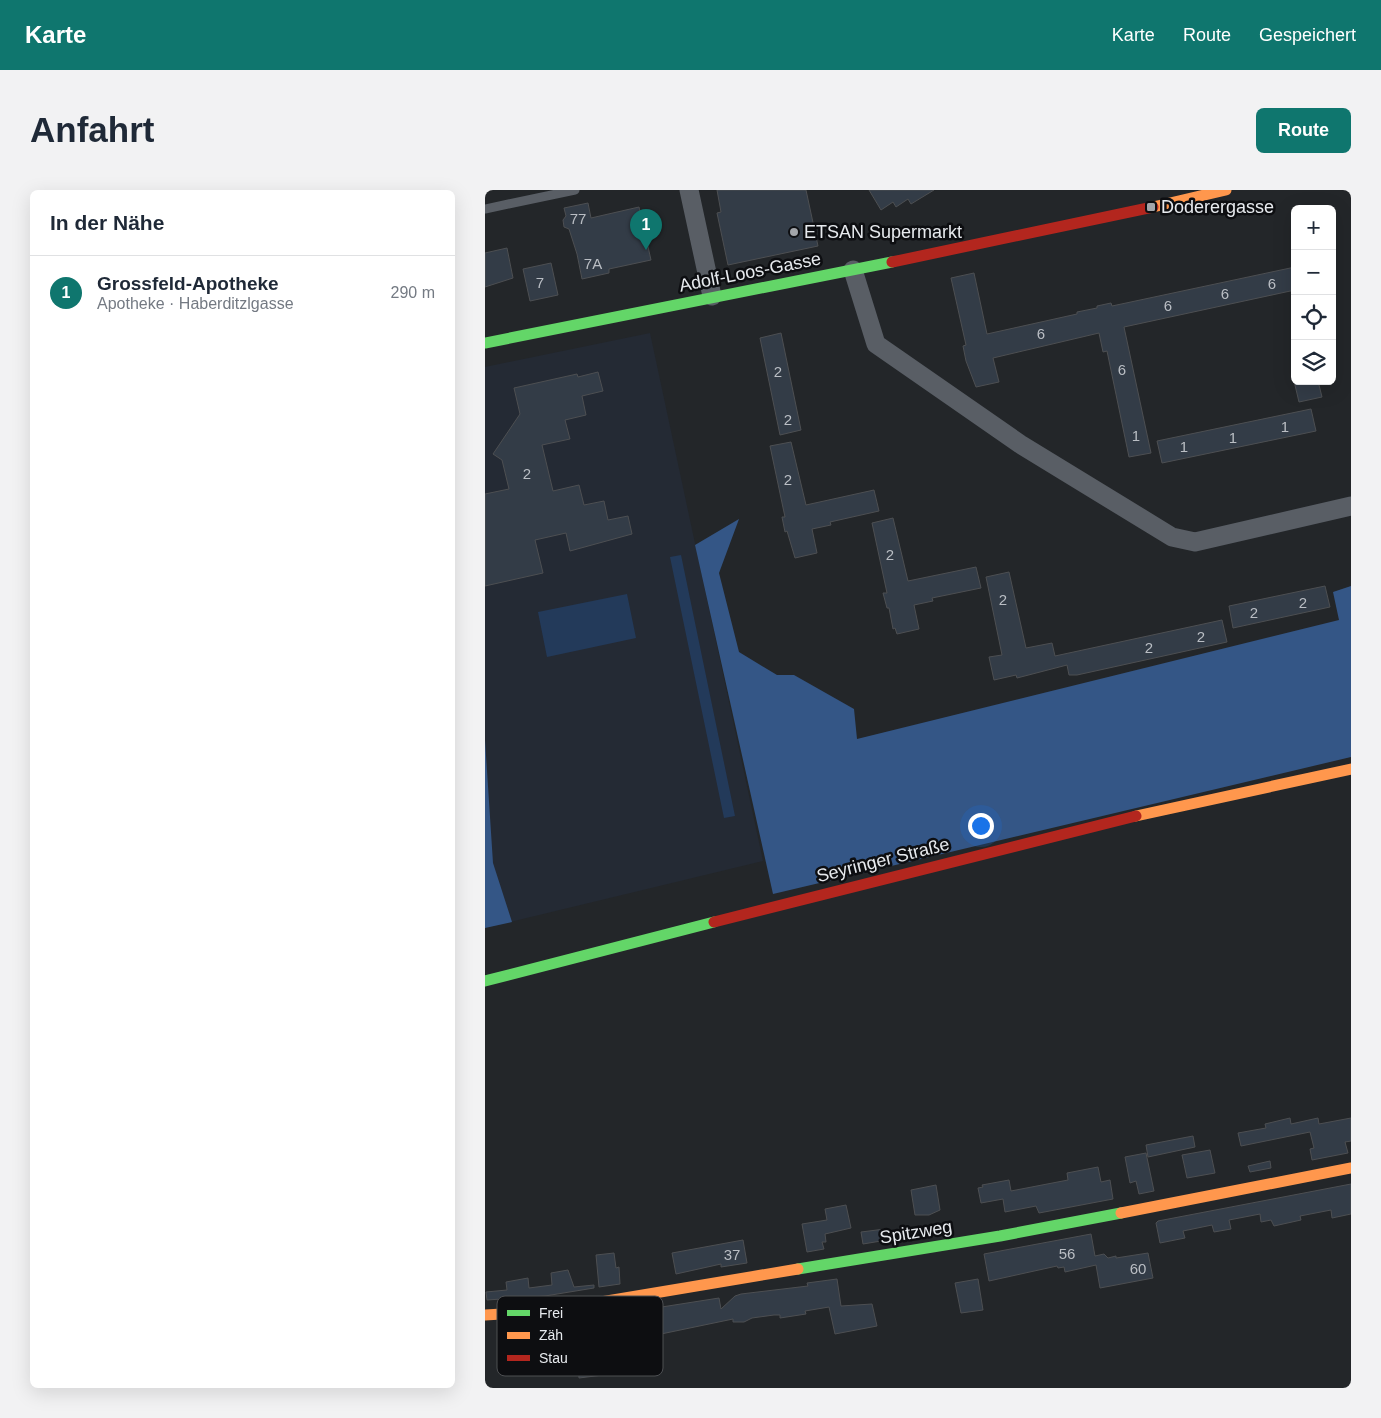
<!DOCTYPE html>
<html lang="de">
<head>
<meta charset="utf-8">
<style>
  body { margin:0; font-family:Helvetica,sans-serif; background:#f2f2f3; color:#1f2937 }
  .controls { position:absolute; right:15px; top:15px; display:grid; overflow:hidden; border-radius:8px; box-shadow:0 5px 20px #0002 }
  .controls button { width:45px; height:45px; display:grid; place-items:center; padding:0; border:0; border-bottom:1px solid #e0e1e3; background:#fff; color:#1f2937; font:25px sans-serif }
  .you { position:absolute; left:495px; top:635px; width:18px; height:18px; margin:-12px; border:4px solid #fff; border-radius:50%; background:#1a73e8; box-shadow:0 0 0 8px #1a73e833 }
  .badge { display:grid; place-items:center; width:32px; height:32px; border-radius:50%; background:#0f766e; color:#fff; font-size:16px; font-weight:700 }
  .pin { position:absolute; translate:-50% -41px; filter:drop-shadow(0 1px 2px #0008) }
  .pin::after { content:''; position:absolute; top:26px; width:18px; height:15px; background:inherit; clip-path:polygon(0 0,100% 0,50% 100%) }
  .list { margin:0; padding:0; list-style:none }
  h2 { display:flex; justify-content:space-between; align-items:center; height:65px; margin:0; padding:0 20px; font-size:21px }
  h2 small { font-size:16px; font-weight:400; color:#747a83 }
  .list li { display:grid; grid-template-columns:32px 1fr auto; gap:15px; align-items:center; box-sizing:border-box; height:75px; padding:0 20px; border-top:1px solid #e0e1e3 }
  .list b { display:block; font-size:19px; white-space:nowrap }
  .list p { margin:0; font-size:16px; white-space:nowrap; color:#747a83 }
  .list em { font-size:16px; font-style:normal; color:#747a83 }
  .icon { flex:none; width:28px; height:28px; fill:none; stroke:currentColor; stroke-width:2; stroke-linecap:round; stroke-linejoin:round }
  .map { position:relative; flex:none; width:866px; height:1198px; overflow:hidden; border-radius:8px }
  header { display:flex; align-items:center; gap:30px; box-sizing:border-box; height:70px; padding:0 25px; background:#0f766e; color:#fff }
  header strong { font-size:24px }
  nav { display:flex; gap:28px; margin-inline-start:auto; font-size:18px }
  .intro { display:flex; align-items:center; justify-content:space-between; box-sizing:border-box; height:120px; padding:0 30px }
  h1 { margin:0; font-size:35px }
  .button { padding:12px 22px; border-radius:8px; background:#0f766e; color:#fff; font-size:18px; font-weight:700 }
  main { display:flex; gap:30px; padding:0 30px }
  aside { flex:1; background:#fff; border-radius:8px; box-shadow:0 5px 20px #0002 }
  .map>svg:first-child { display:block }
</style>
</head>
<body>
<header>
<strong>Karte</strong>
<nav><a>Karte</a><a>Route</a><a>Gespeichert</a></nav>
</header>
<div class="intro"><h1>Anfahrt</h1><a class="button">Route</a></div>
<main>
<aside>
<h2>In der Nähe<small></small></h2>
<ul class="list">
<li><span class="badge">1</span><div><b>Grossfeld-Apotheke</b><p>Apotheke · Haberditzlgasse</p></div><em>290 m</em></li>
</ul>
</aside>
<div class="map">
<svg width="866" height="1198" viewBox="0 0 866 1198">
  <rect width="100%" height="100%" fill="#232629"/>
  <path fill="#242a34" d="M 165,143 L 278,671 L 0,738 L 0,177 Z"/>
  <path fill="#233a5a" d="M 196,365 L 250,626 L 239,628 L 185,367 Z
    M 142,404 L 151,448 L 62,467 L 53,422 Z"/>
  <path fill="#345686" d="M 254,329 L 234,383 L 254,462 L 292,485 L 309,485 L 369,519 L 372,549 L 854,430 L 848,402 L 866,396 L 866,567 L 288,704 L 210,355 Z
    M 0,550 L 8,673 L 27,732 L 0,738 Z"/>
  <path fill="#333c47" stroke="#4d4f52" d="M 232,0 L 321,0 L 333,56 L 243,75 L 232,23 L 236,22 Z
    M 384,0 L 449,0 L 426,14 L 423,9 L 411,17 L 408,12 L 396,20 Z
    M 103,13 L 106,28 L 154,17 L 166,70 L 124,79 L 124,83 L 97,89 L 92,64 L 84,39 L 79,37 L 78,30 L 81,26 L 79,18 Z
    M 22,58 L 28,88 L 0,97 L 0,63 Z
    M 66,73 L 73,105 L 45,111 L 38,79 Z
    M 810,77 L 810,100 L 639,137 L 666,263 L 644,267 L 622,161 L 618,162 L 614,143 L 508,168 L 514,192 L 491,197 L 481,171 L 478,156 L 481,155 L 466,88 L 489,83 L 502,144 L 592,124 L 592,122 L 612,118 L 612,116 L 626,113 L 627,116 Z
    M 296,143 L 316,240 L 295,245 L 275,148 Z
    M 113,182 L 118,201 L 97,206 L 101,225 L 80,230 L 85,249 L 57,255 L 68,301 L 94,295 L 99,315 L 119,311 L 123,330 L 143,326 L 147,344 L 85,361 L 81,343 L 50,350 L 58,383 L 0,396 L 0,304 L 24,299 L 17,270 L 8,264 L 35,224 L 29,198 L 92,184 L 93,187 Z
    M 809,191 L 833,191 L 837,207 L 814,212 Z
    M 826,219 L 831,241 L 677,273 L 672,251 Z
    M 306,252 L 321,315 L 389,300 L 394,321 L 345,332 L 346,335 L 327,339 L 332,363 L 310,368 L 302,341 L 300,342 L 297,327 L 300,327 L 285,256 Z
    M 408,328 L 423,391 L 491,377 L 496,398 L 447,408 L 448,411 L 429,415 L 434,439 L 412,444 L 410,438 L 408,439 L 404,418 L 402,418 L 398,403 L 402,403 L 387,333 Z
    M 524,382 L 541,458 L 567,453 L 570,466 L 737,430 L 742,452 L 592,485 L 584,485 L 582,475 L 532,488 L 531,485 L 509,490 L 504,467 L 517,465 L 501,387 Z
    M 840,396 L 845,417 L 748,438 L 744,416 Z
    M 805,928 L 806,934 L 833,928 L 834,934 L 866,928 L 866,951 L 860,952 L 863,963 L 827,970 L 825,959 L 829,958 L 825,942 L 756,956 L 753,943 L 781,938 L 780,934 Z
    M 708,946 L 710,957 L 663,967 L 661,955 Z
    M 725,960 L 730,983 L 702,988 L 697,965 Z
    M 661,963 L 669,1001 L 654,1004 L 651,991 L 645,993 L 640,967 Z
    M 785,971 L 786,978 L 765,982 L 763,976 Z
    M 613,977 L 616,992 L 625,990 L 628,1009 L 554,1023 L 551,1016 L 520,1022 L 518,1009 L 496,1013 L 493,998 L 498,997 L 497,995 L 524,990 L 526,1001 L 583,990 L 582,983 Z
    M 866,994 L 866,1024 L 847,1028 L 846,1020 L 815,1026 L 816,1030 L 789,1036 L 786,1030 L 776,1032 L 775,1024 L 744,1030 L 746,1039 L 729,1042 L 727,1035 L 698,1041 L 700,1048 L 675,1053 L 671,1033 L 673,1031 Z
    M 451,995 L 455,1020 L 444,1025 L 430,1025 L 426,1000 Z
    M 361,1015 L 366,1038 L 340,1044 L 341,1052 L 337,1052 L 339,1059 L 322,1062 L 317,1034 L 342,1030 L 340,1019 Z
    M 400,1039 L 402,1050 L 378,1054 L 376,1042 Z
    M 606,1044 L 610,1066 L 619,1064 L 623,1068 L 631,1066 L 631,1068 L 663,1063 L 668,1088 L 615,1098 L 611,1075 L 580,1082 L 579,1077 L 573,1078 L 572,1076 L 504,1091 L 499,1064 Z
    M 258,1050 L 262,1073 L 236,1077 L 236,1074 L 191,1084 L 187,1063 Z
    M 129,1063 L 131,1078 L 134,1077 L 135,1094 L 114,1097 L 111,1065 Z
    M 83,1080 L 89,1097 L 109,1095 L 109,1098 L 60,1106 L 2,1110 L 1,1102 L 22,1100 L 21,1092 L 43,1088 L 44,1098 L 67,1095 L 66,1083 Z
    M 352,1089 L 356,1116 L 387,1114 L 392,1136 L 350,1144 L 344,1117 L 320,1121 L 321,1124 L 295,1128 L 295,1125 L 289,1125 L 267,1128 L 259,1132 L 248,1132 L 248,1129 L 176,1144 L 171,1143 L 167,1138 L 164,1119 L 234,1108 L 236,1119 L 250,1106 L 256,1104 L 323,1096 L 322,1093 Z
    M 493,1089 L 498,1120 L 476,1123 L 470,1093 Z
    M 107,1153 L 107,1160 L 115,1159 L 118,1185 L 94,1188 L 92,1155 Z"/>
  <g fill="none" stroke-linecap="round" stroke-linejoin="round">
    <path stroke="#595e65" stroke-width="9" d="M 0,19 L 90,0"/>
    <path stroke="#595e65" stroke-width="19" d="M 204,0 L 227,106
      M 368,80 L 391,154 L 535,254 L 687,347 L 710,352 L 866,316"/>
    <path stroke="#63d668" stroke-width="11" d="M 0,153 L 407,72
      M 0,791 L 229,732
      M 313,1079 L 515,1046 L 636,1023"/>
    <path stroke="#ff974d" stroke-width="11" d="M 668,17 L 741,0
      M 651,626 L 866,579
      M 636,1023 L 866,978
      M 0,1125 L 62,1121 L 313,1079"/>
    <path stroke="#b3261e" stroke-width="11" d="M 407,72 L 668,17
      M 229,732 L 651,626"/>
  </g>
  <g fill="#a2a5a9" stroke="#0d0e11" stroke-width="2">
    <rect x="661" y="12" width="10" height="10" rx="2.5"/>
    <circle cx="309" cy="42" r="5"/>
  </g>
  <g text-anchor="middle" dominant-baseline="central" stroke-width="5" stroke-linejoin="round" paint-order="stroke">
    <g font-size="15" fill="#babec4">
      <text x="93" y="28">77</text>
      <text x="108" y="73">7A</text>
      <text x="55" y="92">7</text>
      <text x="787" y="93">6</text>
      <text x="740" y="103">6</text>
      <text x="683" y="115">6</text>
      <text x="556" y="143">6</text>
      <text x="637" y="179">6</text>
      <text x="293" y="181">2</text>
      <text x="303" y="229">2</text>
      <text x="800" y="236">1</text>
      <text x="651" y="245">1</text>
      <text x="748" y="247">1</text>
      <text x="699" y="256">1</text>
      <text x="42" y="283">2</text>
      <text x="303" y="289">2</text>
      <text x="405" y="364">2</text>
      <text x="518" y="409">2</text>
      <text x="818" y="412">2</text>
      <text x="769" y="422">2</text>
      <text x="716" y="446">2</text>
      <text x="664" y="457">2</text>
      <text x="582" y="1063">56</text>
      <text x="247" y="1064">37</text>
      <text x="653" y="1078">60</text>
    </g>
    <g font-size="18" fill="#e7eaee" stroke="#0d0e11" text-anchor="start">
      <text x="676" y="17">Doderergasse</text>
      <text x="319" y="42">ETSAN Supermarkt</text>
    </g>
    <g font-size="18" fill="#e7eaee" stroke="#0d0e11">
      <text transform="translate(265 82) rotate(-11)">Adolf-Loos-Gasse</text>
      <text transform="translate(398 670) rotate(-14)">Seyringer Straße</text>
      <text transform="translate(431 1042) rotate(-9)">Spitzweg</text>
    </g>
  </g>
  <rect x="12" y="1106" width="166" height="80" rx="8" fill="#0d0e11" stroke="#4e5053" stroke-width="1"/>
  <rect x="22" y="1120" width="23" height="6" fill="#63d668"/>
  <rect x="22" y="1142" width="23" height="7" fill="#ff974d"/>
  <rect x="22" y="1165" width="23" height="6" fill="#b3261e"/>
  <g font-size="14" fill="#e7eaee">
    <text x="54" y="1128">Frei</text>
    <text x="54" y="1150">Zäh</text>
    <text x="54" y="1173">Stau</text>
  </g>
</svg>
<div class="controls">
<button>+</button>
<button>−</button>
<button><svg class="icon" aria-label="locate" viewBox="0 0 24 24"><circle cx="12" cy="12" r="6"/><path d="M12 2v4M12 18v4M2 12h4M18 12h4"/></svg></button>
<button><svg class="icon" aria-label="layers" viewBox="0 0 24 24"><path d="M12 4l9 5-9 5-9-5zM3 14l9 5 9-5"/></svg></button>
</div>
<div class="you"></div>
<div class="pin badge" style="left:161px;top:60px">1</div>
</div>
</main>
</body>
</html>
